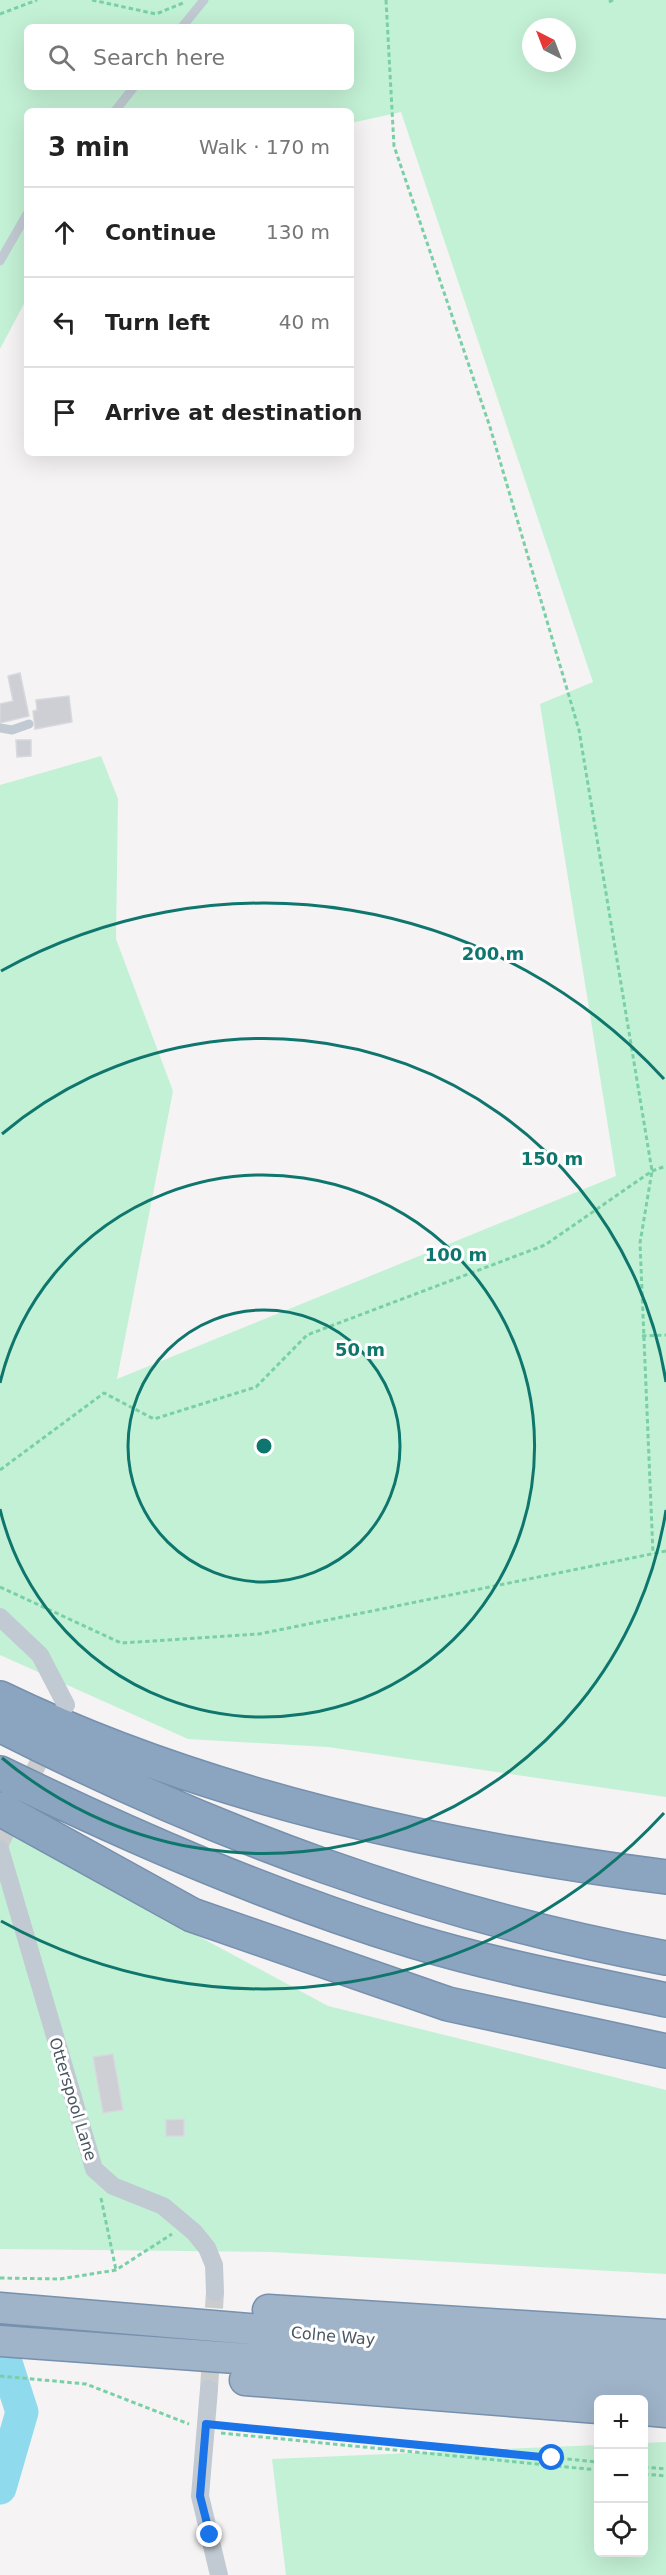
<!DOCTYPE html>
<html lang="en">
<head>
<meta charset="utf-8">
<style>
  body { margin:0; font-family:"DejaVu Sans",sans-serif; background:#f6f6f6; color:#222 }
  .controls { position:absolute; right:18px; bottom:18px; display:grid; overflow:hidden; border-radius:9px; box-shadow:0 6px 24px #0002 }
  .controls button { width:54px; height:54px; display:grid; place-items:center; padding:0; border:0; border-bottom:2px solid #e0e0e0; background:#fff; color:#222; font:30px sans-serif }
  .compass { position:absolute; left:522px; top:18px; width:54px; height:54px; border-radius:50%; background:#fff; box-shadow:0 6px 24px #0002; rotate:318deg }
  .stop { position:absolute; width:18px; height:18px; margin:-14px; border:4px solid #1a73e8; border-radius:50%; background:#fff }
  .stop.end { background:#1a73e8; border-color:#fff; box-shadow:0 2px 6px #0008 }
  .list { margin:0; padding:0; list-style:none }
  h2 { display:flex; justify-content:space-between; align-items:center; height:78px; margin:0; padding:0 24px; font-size:26px }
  h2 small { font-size:20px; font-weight:400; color:#767676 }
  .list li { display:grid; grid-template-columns:39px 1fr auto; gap:18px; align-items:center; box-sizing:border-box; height:90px; padding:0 24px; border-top:2px solid #e0e0e0 }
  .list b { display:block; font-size:22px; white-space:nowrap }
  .list em { font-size:20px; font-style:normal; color:#767676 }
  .icon { flex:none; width:33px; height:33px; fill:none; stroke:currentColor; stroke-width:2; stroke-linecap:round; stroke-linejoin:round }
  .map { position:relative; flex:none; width:666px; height:2575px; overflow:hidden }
  .search { position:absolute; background:#fff; box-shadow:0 6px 24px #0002; left:24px; top:24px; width:330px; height:66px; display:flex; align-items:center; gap:15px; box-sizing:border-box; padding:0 21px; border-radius:9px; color:#767676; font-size:22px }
  .panel { position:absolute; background:#fff; box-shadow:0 6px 24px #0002; left:24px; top:108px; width:330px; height:348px; border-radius:9px }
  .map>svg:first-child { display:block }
</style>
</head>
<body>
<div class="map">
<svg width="666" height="2575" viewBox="0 0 666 2575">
  <rect width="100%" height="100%" fill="#f5f3f3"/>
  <path fill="#c3f1d5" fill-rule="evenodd" d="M 0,0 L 666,0 L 666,1797 L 328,1747 L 188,1739 L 0,1655 L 0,785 L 101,756 L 118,799 L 116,939 L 173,1091 L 117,1379 L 616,1176 L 540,704 L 593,682 L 401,112 L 351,123 L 351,111 L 27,111 L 27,298 L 0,349 ZM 27,27 L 351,27 L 351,87 L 27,87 ZM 531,27 L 567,27 L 567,63 L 531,63 Z
    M 0,1829 L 328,2006 L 666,2090 L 666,2274 L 272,2252 L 0,2249 Z
    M 666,2442 L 666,2575 L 286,2575 L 272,2459 L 598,2445 L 598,2552 L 644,2552 L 644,2443 Z"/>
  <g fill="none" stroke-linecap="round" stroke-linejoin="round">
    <path stroke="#90daee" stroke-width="33" d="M 0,2344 L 22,2412 L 0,2488"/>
  </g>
  <path fill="#cdcfd5" stroke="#d7d9de" stroke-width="1.5" d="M 20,673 L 29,716 L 0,723 L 0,704 L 13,701 L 8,676 Z
    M 69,696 L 72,722 L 35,729 L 33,711 L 37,710 L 36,700 Z
    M 16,740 L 31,740 L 31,756 L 17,757 Z
    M 113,2054 L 123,2110 L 103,2113 L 93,2057 Z
    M 184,2119 L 184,2136 L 166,2136 L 166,2120 Z"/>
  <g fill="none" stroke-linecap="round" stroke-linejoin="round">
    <path stroke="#caccce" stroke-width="18" stroke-dasharray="18 9" stroke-linecap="butt" d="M 0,1844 L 48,1742
      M 209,2389 L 215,2292"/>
    <defs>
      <path id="trunk" d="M 0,2308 L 464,2347 L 666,2360
        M 268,2310 L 666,2335
        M 0,2341 L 666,2389
        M 245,2380 L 598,2408
        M 644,2410 L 666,2412"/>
      <path id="motorway" d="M 0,1698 C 205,1797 441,1848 666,1877
        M 0,1725 C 214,1834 429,1914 666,1958
        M 0,1773 C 134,1838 270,1897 413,1941 C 496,1966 581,1982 666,2000
        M 0,1809 L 192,1915 L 448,2004 L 666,2051"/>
    </defs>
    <use href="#trunk" stroke="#7690ad" stroke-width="33"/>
    <use href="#motorway" stroke="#7690ad" stroke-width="36"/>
    <path stroke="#7ad0a6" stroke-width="3" stroke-dasharray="4.5 3" stroke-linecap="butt" d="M 92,0 L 156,14 L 183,3
      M 386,0 L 394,146 L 490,427 L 579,730 L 652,1171 L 640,1243 L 653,1554
      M 609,2 L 613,0
      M 0,14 L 37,0
      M 642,1336 L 666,1335
      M 0,1470 L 104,1393 L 154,1419 L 256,1387 L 307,1335 L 545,1245 L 652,1171 L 666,1166
      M 0,1587 L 121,1643 L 259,1634 L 666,1551
      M 101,2198 L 116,2270
      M 0,2278 L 60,2279 L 116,2270 L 172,2234
      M 0,2376 L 86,2384 L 189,2424
      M 224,2426 L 598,2462
      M 221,2433 L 598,2470
      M 644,2467 L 666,2469
      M 644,2474 L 666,2476"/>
    <path stroke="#c1cad2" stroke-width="9" d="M 182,27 L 204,0
      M 115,111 L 134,87
      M 0,261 L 27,214
      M 0,728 L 12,730 L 29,724"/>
    <path stroke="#c1cad2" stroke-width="18" d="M 0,1617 L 40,1655 L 66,1705
      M 0,1849 L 94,2169 L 113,2186 L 163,2206 L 194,2232 L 207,2248 L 214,2265 L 215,2292
      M 209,2389 L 200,2496 L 219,2575"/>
    <use href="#trunk" stroke="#9fb4c9" stroke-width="30"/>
    <use href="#motorway" stroke="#8ba5c1" stroke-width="33"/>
  </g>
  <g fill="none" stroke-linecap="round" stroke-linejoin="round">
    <path stroke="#1a73e8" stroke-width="8" d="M 210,2535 L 200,2496 L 206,2424 L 552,2458"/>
  </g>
  <g fill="none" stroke="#0f766e" stroke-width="3">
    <circle cx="264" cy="1446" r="136"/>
    <path d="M0 1383A271 271 0 1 1 0 1509"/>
    <path d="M666 1510A407 407 0 0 1 2 1758M2 1134A407 407 0 0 1 666 1382"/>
    <path d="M664 1813A543 543 0 0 1 1 1921M1 971A543 543 0 0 1 664 1079"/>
  </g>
  <g text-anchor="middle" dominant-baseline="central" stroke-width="6" stroke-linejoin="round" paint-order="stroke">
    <g font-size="16" fill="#4a5661" stroke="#fff">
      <text transform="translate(73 2099) rotate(73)">Otterspool Lane</text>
      <text transform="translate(333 2336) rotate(5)">Colne Way</text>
    </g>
  </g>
  <circle cx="264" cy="1446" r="9" fill="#0f766e" stroke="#fff" stroke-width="3"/>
  <g font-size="18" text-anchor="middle" font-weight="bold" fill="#0f766e" stroke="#fff" stroke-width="6" stroke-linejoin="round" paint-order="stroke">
    <text x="493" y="960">200 m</text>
    <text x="552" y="1165">150 m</text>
    <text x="456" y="1261">100 m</text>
    <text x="360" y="1356">50 m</text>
  </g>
</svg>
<div class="controls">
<button>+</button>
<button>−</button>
<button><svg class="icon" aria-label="locate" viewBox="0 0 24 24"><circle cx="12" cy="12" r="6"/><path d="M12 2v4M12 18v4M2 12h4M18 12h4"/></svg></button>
</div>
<svg class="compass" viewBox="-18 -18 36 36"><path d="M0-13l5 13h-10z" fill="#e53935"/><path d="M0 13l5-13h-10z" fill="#767676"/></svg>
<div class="stop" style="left:552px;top:2458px"></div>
<div class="stop end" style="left:210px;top:2535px"></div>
<div class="search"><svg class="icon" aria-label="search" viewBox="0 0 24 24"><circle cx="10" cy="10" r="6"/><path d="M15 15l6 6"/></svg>Search here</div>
<section class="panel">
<h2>3 min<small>Walk · 170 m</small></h2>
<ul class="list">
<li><svg class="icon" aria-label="ahead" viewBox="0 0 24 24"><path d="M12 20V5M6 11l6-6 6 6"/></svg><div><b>Continue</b></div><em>130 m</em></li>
<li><svg class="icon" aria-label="left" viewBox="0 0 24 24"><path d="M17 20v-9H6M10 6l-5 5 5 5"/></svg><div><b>Turn left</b></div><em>40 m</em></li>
<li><svg class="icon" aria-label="arrive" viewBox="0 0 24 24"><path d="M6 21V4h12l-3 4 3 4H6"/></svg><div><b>Arrive at destination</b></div></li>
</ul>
</section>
</div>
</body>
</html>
